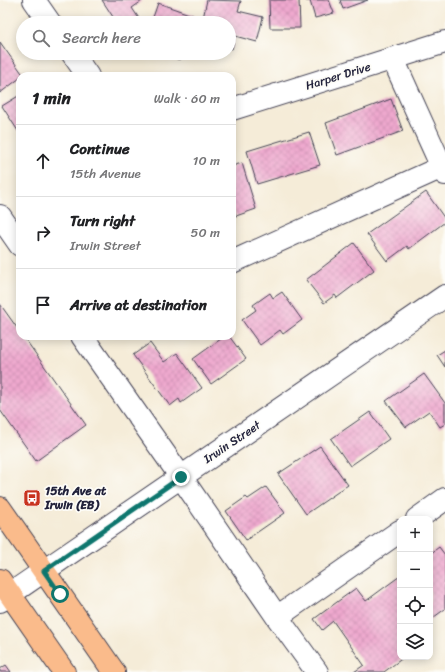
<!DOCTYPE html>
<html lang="en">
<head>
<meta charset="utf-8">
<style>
  body { margin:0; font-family:Sriracha,sans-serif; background:#f2f2f2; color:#202124 }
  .controls { position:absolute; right:12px; bottom:12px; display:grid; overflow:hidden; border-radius:8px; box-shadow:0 2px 10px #0003 }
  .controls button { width:36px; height:36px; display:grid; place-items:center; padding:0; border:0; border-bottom:1px solid #e0e0e0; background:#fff; color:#202124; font:20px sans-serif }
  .stop { position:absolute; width:12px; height:12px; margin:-9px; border:3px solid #0f766e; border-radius:50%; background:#fff }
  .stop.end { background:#0f766e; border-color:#fff; box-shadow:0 1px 4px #0008 }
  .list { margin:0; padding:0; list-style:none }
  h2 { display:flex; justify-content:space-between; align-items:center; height:52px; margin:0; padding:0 16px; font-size:17px }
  h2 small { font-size:13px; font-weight:400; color:#757577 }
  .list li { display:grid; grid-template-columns:26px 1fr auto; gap:12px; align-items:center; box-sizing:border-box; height:72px; padding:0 16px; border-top:1px solid #e0e0e0 }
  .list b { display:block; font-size:15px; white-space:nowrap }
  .list p { margin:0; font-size:13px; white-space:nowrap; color:#757577 }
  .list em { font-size:13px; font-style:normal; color:#757577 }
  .icon { flex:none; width:22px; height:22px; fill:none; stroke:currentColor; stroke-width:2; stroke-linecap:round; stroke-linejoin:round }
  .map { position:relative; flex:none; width:445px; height:672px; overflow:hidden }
  .search { position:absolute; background:#fff; box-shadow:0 2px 10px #0003; left:16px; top:16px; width:220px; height:44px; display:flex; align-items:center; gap:10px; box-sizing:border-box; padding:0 14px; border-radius:22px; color:#757577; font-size:15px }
  .panel { position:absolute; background:#fff; box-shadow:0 2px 10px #0003; left:16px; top:72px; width:220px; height:268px; border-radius:12px }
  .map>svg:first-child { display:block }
</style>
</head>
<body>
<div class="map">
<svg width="445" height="672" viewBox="0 0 445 672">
  <defs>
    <pattern id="building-cross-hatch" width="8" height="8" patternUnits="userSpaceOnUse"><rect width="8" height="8" fill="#eea8ce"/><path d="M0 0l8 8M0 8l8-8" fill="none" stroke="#cc90b2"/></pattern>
  </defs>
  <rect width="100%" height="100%" fill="#fdfcf7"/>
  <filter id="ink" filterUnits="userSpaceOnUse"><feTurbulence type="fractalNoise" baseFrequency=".025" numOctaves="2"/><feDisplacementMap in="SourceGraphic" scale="8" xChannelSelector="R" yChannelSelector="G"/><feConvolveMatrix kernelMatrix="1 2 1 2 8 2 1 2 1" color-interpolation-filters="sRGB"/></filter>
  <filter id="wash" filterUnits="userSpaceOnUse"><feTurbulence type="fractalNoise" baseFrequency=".012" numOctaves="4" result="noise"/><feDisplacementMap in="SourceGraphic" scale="16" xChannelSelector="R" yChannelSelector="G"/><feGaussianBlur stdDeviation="0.9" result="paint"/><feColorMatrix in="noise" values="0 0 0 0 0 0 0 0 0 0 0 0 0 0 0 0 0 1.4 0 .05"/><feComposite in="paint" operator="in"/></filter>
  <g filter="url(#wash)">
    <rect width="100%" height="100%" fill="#f5ecd8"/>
    <g id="blocks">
      <path fill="url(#building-cross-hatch)" d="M 102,0 L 141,0 L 142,1 L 132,8 L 140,20 L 136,23 L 117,23 Z
        M 207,0 L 241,1 L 238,11 L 263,17 L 257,42 L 235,36 L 232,49 L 229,48 L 229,23 L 202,23 Z
        M 269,0 L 299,0 L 300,28 L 270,28 Z
        M 306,0 L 329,0 L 334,13 L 315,18 L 310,1 L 306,1 Z
        M 340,0 L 368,0 L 343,9 Z
        M 158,3 L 195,16 L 193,23 L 151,23 Z
        M 0,42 L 24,76 L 20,76 L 20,78 L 0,93 Z
        M 160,53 L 183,53 L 180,60 Z
        M 20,95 L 20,134 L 2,106 Z
        M 391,99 L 403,131 L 337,155 L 326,123 Z
        M 309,132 L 320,165 L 257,184 L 247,151 Z
        M 242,163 L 256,209 L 236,216 L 232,203 L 232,166 Z
        M 426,192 L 445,219 L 445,222 L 409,249 L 407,246 L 387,261 L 367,234 Z
        M 354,243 L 374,270 L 337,298 L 335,295 L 324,303 L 306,280 Z
        M 282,292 L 302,320 L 283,334 L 280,330 L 260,345 L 242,320 L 256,310 L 253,305 L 270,293 L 273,298 Z
        M 0,304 L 20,332 L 20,336 L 23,336 L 86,425 L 36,461 L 0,410 Z
        M 225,336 L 229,336 L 246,359 L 211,384 L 193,359 Z
        M 150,343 L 164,362 L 177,353 L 202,388 L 181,403 L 179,399 L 170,406 L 133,355 Z
        M 445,350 L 445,367 L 437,355 Z
        M 424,374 L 445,403 L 445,424 L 440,427 L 429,411 L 406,427 L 386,401 Z
        M 370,412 L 389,439 L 350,466 L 331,439 Z
        M 320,446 L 348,485 L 306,514 L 278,474 Z
        M 266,487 L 285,513 L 246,540 L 226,511 L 246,497 L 248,499 Z
        M 439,547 L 445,555 L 445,609 L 430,620 L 430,554 Z
        M 400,576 L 400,642 L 397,645 L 400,649 L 400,657 L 404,657 L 384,672 L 354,672 L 364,665 L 333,621 L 322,630 L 314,619 L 356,588 L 366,601 Z
        M 6,665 L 11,672 L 0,672 L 0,669 Z"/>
    </g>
  </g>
  <g filter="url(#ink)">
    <use href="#blocks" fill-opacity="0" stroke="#424053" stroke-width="1"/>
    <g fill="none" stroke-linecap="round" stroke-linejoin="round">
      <defs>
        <path id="minor" d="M 34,0 L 50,23
          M 72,53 L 88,76
          M 393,59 L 445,174
          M 232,109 L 445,42
          M 0,216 L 20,245
          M 232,262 L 442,167
          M 82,336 L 181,477 L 277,617 L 317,672
          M 417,519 L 445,499
          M 0,601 L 445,296
          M 277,617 L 400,531"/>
        <path id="major" d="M 0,508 L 114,672
          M 0,580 L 64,672"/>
      </defs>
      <use href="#minor" stroke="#424053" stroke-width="24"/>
      <use href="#major" stroke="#424053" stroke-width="24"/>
      <use href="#minor" stroke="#fff" stroke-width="22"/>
      <use href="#major" stroke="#fabb8b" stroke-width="22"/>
    </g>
  </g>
  <g fill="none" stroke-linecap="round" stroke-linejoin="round" filter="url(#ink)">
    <path stroke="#0f766e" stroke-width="5" d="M 60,594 L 44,571 L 181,477"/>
  </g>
  <defs>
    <symbol id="bus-square" viewBox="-11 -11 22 22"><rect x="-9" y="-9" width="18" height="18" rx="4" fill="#c8321e" stroke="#fdfcf7"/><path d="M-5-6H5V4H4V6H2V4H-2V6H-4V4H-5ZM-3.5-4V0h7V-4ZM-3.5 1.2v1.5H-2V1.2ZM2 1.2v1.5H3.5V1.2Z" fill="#fff"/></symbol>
  </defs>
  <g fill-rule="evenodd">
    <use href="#bus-square" x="22" y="488" width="20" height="20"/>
  </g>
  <g text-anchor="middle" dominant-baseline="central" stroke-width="3.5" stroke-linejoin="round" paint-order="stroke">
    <g font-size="12" fill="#22223b" stroke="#fdfcf7">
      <text transform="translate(338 76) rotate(-17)">Harper Drive</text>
      <text transform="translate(232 442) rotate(-34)">Irwin Street</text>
    </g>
    <g font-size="12" font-weight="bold" fill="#22223b" stroke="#fdfcf7" text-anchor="start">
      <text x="45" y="491">15th Ave at<tspan x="45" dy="14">Irwin (EB)</tspan></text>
    </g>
  </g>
</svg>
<div class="controls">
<button>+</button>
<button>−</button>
<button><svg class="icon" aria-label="locate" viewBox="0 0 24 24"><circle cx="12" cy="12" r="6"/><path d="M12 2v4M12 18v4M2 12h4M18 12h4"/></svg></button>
<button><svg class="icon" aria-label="layers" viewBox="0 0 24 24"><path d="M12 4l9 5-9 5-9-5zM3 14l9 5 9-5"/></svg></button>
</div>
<div class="stop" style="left:60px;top:594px"></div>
<div class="stop end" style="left:181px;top:477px"></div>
<div class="search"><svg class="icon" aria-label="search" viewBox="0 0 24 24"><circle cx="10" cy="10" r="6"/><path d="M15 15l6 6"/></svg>Search here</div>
<section class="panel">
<h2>1 min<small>Walk · 60 m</small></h2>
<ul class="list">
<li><svg class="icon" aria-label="ahead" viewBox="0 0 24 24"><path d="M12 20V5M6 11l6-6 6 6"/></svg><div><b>Continue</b><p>15th Avenue</p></div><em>10 m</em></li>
<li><svg class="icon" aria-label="right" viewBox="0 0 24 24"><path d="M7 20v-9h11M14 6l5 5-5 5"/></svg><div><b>Turn right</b><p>Irwin Street</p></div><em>50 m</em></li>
<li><svg class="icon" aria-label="arrive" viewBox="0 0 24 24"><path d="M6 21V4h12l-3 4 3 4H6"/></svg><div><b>Arrive at destination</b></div></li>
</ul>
</section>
</div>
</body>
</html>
